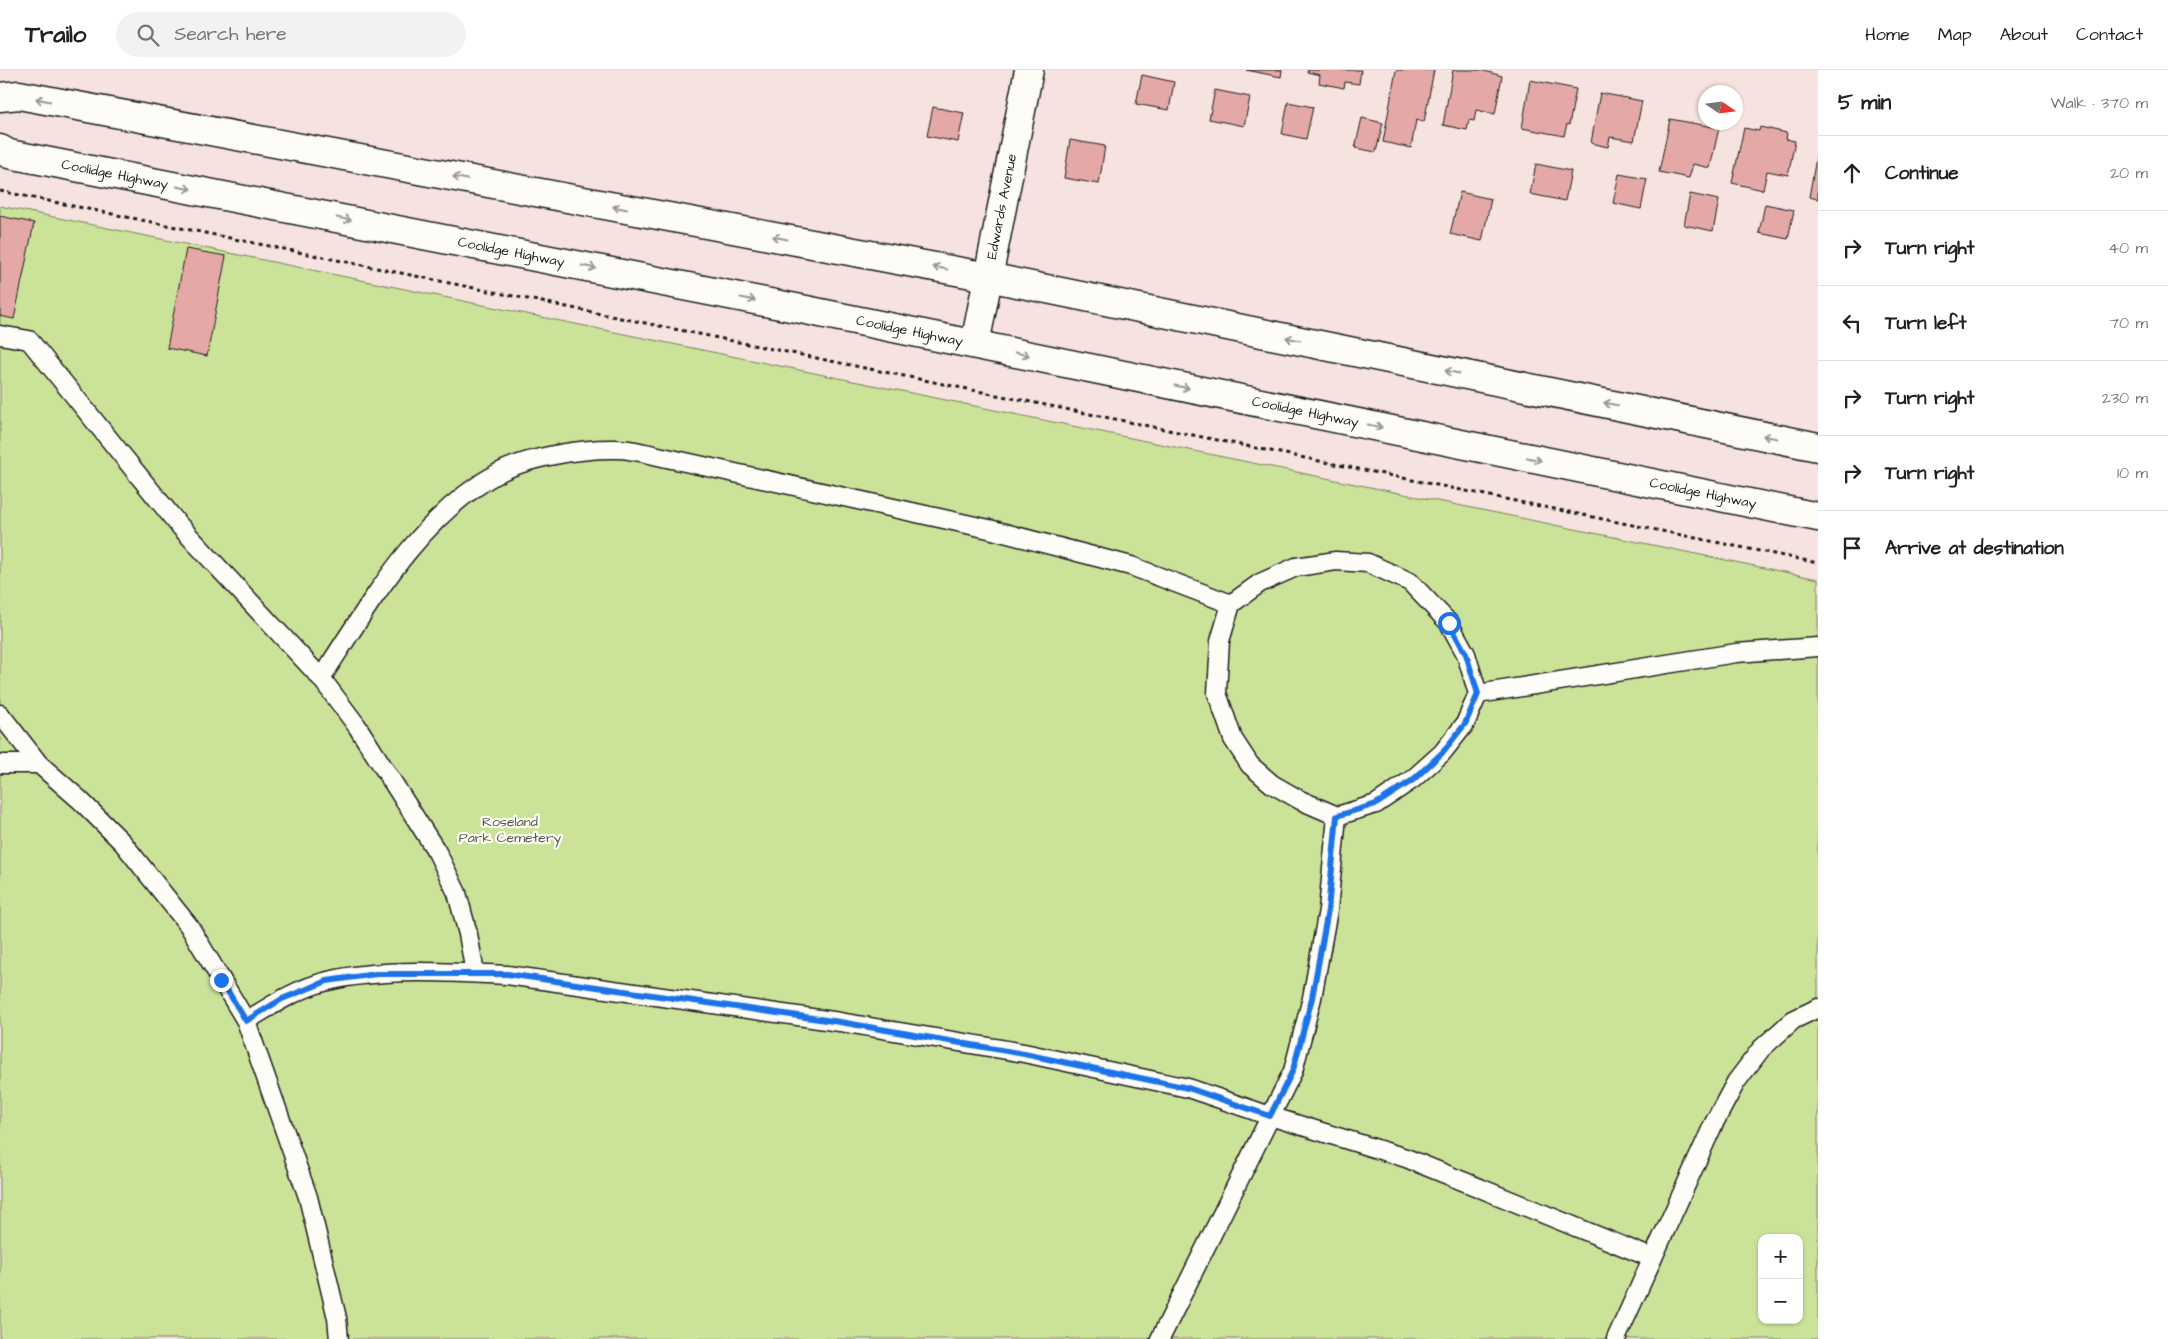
<!DOCTYPE html>
<html lang="en">
<head>
<meta charset="utf-8">
<style>
  body { margin:0; font-family:"Architects Daughter",sans-serif; background:#f2f2f2; color:#202124 }
  .controls { position:absolute; right:15px; bottom:15px; display:grid; overflow:hidden; border-radius:10px; box-shadow:0 1px 4px #0004 }
  .controls button { width:45px; height:45px; display:grid; place-items:center; padding:0; border:0; border-bottom:1px solid #e0e0e0; background:#fff; color:#202124; font:25px sans-serif }
  .compass { position:absolute; left:1698px; top:15px; width:45px; height:45px; border-radius:50%; background:#fff; box-shadow:0 1px 4px #0004; rotate:103deg }
  .stop { position:absolute; width:15px; height:15px; margin:-11px; border:4px solid #1a73e8; border-radius:50%; background:#fff }
  .stop.end { background:#1a73e8; border-color:#fff; box-shadow:0 1px 5px #0008 }
  .list { margin:0; padding:0; list-style:none }
  h2 { display:flex; justify-content:space-between; align-items:center; height:65px; margin:0; padding:0 20px; font-size:21px }
  h2 small { font-size:16px; font-weight:400; color:#757577 }
  .list li { display:grid; grid-template-columns:32px 1fr auto; gap:15px; align-items:center; box-sizing:border-box; height:75px; padding:0 20px; border-top:1px solid #e0e0e0 }
  .list b { display:block; font-size:19px; white-space:nowrap }
  .list em { font-size:16px; font-style:normal; color:#757577 }
  .icon { flex:none; width:28px; height:28px; fill:none; stroke:currentColor; stroke-width:2; stroke-linecap:round; stroke-linejoin:round }
  .map { position:relative; flex:none; width:1818px; height:1269px; overflow:hidden }
  header { display:flex; align-items:center; gap:30px; box-sizing:border-box; height:70px; padding:0 25px; background:#fff; border-bottom:1px solid #e0e0e0 }
  header strong { font-size:24px }
  nav { display:flex; gap:28px; margin-inline-start:auto; font-size:18px }
  .search { width:350px; height:45px; background:#f2f2f2; display:flex; align-items:center; gap:12px; box-sizing:border-box; padding:0 18px; border-radius:28px; color:#757577; font-size:19px }
  main { display:flex }
  aside { flex:1; background:#fff }
  .map>svg:first-child { display:block }
</style>
</head>
<body>
<header>
<strong>Trailo</strong>
<div class="search"><svg class="icon" aria-label="search" viewBox="0 0 24 24"><circle cx="10" cy="10" r="6"/><path d="M15 15l6 6"/></svg>Search here</div>
<nav><a>Home</a><a>Map</a><a>About</a><a>Contact</a></nav>
</header>
<main>
<div class="map">
<svg width="1818" height="1269" viewBox="0 0 1818 1269">
  <rect width="100%" height="100%" fill="#f6e3df"/>
  <filter id="ink" filterUnits="userSpaceOnUse"><feTurbulence type="fractalNoise" baseFrequency=".02" numOctaves="2"/><feDisplacementMap in="SourceGraphic" scale="10" xChannelSelector="R" yChannelSelector="G"/><feConvolveMatrix kernelMatrix="1 2 1 2 8 2 1 2 1" color-interpolation-filters="sRGB"/></filter>
  <g filter="url(#ink)">
    <path fill="#cbe399" stroke="#74805a" fill-rule="evenodd" d="M 0,136 L 1818,509 L 1818,1269 L 0,1269 ZM 1762,1168 L 1799,1168 L 1799,1250 L 1762,1250 Z"/>
    <path fill="#e4a9a7" stroke="#1c1c1c" d="M 1246,0 L 1282,0 L 1281,7 Z
      M 1308,0 L 1361,0 L 1359,14 L 1345,12 L 1344,18 L 1319,13 L 1320,5 L 1307,2 Z
      M 1396,0 L 1434,0 L 1424,52 L 1416,50 L 1411,78 L 1383,72 Z
      M 1453,0 L 1481,0 L 1502,6 L 1495,44 L 1476,40 L 1474,51 L 1469,50 L 1467,60 L 1443,55 Z
      M 1142,5 L 1174,12 L 1169,40 L 1136,34 Z
      M 1530,10 L 1576,19 L 1569,55 L 1567,54 L 1564,66 L 1522,58 Z
      M 1215,20 L 1250,27 L 1244,56 L 1209,49 Z
      M 1600,23 L 1642,31 L 1634,71 L 1610,67 L 1608,77 L 1591,73 Z
      M 1288,32 L 1313,37 L 1306,69 L 1282,64 Z
      M 933,37 L 964,43 L 958,72 L 927,66 Z
      M 1362,48 L 1383,53 L 1376,82 L 1355,78 Z
      M 1670,49 L 1719,58 L 1710,98 L 1693,94 L 1689,108 L 1659,102 Z
      M 1760,57 L 1787,63 L 1786,69 L 1795,71 L 1788,105 L 1767,101 L 1763,120 L 1732,113 L 1744,58 L 1759,61 Z
      M 1070,70 L 1105,76 L 1099,114 L 1064,108 Z
      M 1818,77 L 1818,129 L 1809,127 Z
      M 1536,94 L 1571,101 L 1565,131 L 1530,124 Z
      M 1619,104 L 1647,109 L 1641,139 L 1613,133 Z
      M 1460,122 L 1491,129 L 1482,171 L 1450,164 Z
      M 1690,124 L 1719,130 L 1713,161 L 1684,155 Z
      M 1765,134 L 1794,140 L 1788,169 L 1759,163 Z
      M 0,146 L 34,153 L 14,249 L 0,246 Z
      M 186,179 L 226,186 L 207,286 L 167,278 Z"/>
    <g fill="none" stroke-linecap="round" stroke-linejoin="round">
      <defs>
        <path id="lane" d="M 0,265 L 29,270 L 177,453 L 321,608 L 357,656 L 437,782 L 457,823 L 468,864 L 475,903
          M 1336,491 L 1368,493 L 1410,512 L 1449,553 L 1466,584 L 1478,624 L 1465,654 L 1442,683 L 1413,709 L 1376,734 L 1337,746 L 1300,730 L 1272,714 L 1250,695 L 1233,669 L 1217,623 L 1220,571 L 1231,534 L 1260,513 L 1296,497 Z
          M 321,608 C 370,534 418,447 498,403 C 528,387 583,378 617,379 C 630,379 645,383 658,386 L 989,459 L 1131,496 L 1231,534
          M 1478,624 L 1736,583 L 1818,577
          M 0,644 L 39,694 L 80,730 L 123,773 L 189,856 L 246,951 L 308,1127 L 337,1248 L 339,1269
          M 0,694 L 39,694
          M 246,951 C 272,935 298,918 328,911 C 380,898 452,902 507,905 L 840,952 L 1024,983 L 1188,1018 L 1270,1046 L 1406,1088 L 1652,1188
          M 1160,1269 L 1293,1001 L 1312,928 L 1328,840 L 1337,746
          M 1616,1269 L 1714,1053 L 1736,1012 L 1761,979 L 1793,950 L 1818,938"/>
        <g id="street">
          <path id="s1" d="M 975,274 L 1029,0"/>
        </g>
        <g id="secondary">
          <path d="M 0,27 L 19,25 L 988,207 L 1818,377"/>
          <path id="s2" d="M 0,79 L 9,84 L 801,239 L 1818,447"/>
        </g>
      </defs>
      <use href="#lane" stroke="#1c1c1c" stroke-width="21"/>
      <use href="#street" stroke="#1c1c1c" stroke-width="31"/>
      <use href="#secondary" stroke="#1c1c1c" stroke-width="31"/>
      <path stroke="#1c1c1c" stroke-width="3" stroke-dasharray="4 4" stroke-linecap="butt" d="M 0,121 L 1818,493"/>
      <use href="#lane" stroke="#fdfcf7" stroke-width="18"/>
      <use href="#street" stroke="#fdfcf7" stroke-width="28"/>
      <use href="#secondary" stroke="#fdfcf7" stroke-width="28"/>
    </g>
    <defs><path id="oneway-shaft" d="M-6 0H5M1.5-3L5.5 0L1.5 3" fill="none" stroke-width="1.6" stroke-linecap="round" stroke-linejoin="round" transform="scale(1.25)"/></defs>
    <g stroke="#989794">
      <use href="#oneway-shaft" transform="translate(43 30) rotate(-169)"/>
      <use href="#oneway-shaft" transform="translate(460 108) rotate(-169)"/>
      <use href="#oneway-shaft" transform="translate(184 118) rotate(11)"/>
      <use href="#oneway-shaft" transform="translate(620 138) rotate(-169)"/>
      <use href="#oneway-shaft" transform="translate(344 149) rotate(11)"/>
      <use href="#oneway-shaft" transform="translate(780 168) rotate(-169)"/>
      <use href="#oneway-shaft" transform="translate(589 197) rotate(11)"/>
      <use href="#oneway-shaft" transform="translate(940 198) rotate(-169)"/>
      <use href="#oneway-shaft" transform="translate(748 229) rotate(11)"/>
      <use href="#oneway-shaft" transform="translate(1293 269) rotate(-168)"/>
      <use href="#oneway-shaft" transform="translate(1022 284) rotate(12)"/>
      <use href="#oneway-shaft" transform="translate(1452 302) rotate(-168)"/>
      <use href="#oneway-shaft" transform="translate(1182 317) rotate(12)"/>
      <use href="#oneway-shaft" transform="translate(1611 334) rotate(-168)"/>
      <use href="#oneway-shaft" transform="translate(1375 356) rotate(12)"/>
      <use href="#oneway-shaft" transform="translate(1770 367) rotate(-168)"/>
      <use href="#oneway-shaft" transform="translate(1534 389) rotate(12)"/>
    </g>
  </g>
  <g fill="none" stroke-linecap="round" stroke-linejoin="round" filter="url(#ink)">
    <path stroke="#1a73e8" stroke-width="6" d="M 221,910 L 246,951 L 282,929 L 327,911 L 376,904 L 507,904 L 840,952 L 1024,984 L 1188,1018 L 1270,1046 L 1293,1000 L 1312,928 L 1328,840 L 1337,746 L 1376,734 L 1413,710 L 1442,683 L 1465,654 L 1478,624 L 1466,584 L 1449,553"/>
  </g>
  <g text-anchor="middle" dominant-baseline="central" stroke-width="4.5" stroke-linejoin="round" paint-order="stroke">
    <g font-size="14" fill="#1c1c1c" stroke="#fdfcf7">
      <text stroke="none"><textPath href="#s2" startOffset="118">Coolidge Highway</textPath></text>
      <text stroke="none"><textPath href="#s1" startOffset="140">Edwards Avenue</textPath></text>
      <text stroke="none"><textPath href="#s2" startOffset="522">Coolidge Highway</textPath></text>
      <text stroke="none"><textPath href="#s2" startOffset="928">Coolidge Highway</textPath></text>
      <text stroke="none"><textPath href="#s2" startOffset="1332">Coolidge Highway</textPath></text>
      <text stroke="none"><textPath href="#s2" startOffset="1738">Coolidge Highway</textPath></text>
    </g>
    <g font-size="14" fill="#515842" stroke="#fdfcf7">
      <text x="510" y="752">Roseland<tspan x="510" dy="16">Park Cemetery</tspan></text>
    </g>
  </g>
</svg>
<div class="controls">
<button>+</button>
<button>−</button>
</div>
<svg class="compass" viewBox="-18 -18 36 36"><path d="M0-13l5 13h-10z" fill="#e53935"/><path d="M0 13l5-13h-10z" fill="#757577"/></svg>
<div class="stop" style="left:1449px;top:553px"></div>
<div class="stop end" style="left:221px;top:910px"></div>
</div>
<aside>
<h2>5 min<small>Walk · 370 m</small></h2>
<ul class="list">
<li><svg class="icon" aria-label="ahead" viewBox="0 0 24 24"><path d="M12 20V5M6 11l6-6 6 6"/></svg><div><b>Continue</b></div><em>20 m</em></li>
<li><svg class="icon" aria-label="right" viewBox="0 0 24 24"><path d="M7 20v-9h11M14 6l5 5-5 5"/></svg><div><b>Turn right</b></div><em>40 m</em></li>
<li><svg class="icon" aria-label="left" viewBox="0 0 24 24"><path d="M17 20v-9H6M10 6l-5 5 5 5"/></svg><div><b>Turn left</b></div><em>70 m</em></li>
<li><svg class="icon" aria-label="right" viewBox="0 0 24 24"><path d="M7 20v-9h11M14 6l5 5-5 5"/></svg><div><b>Turn right</b></div><em>230 m</em></li>
<li><svg class="icon" aria-label="right" viewBox="0 0 24 24"><path d="M7 20v-9h11M14 6l5 5-5 5"/></svg><div><b>Turn right</b></div><em>10 m</em></li>
<li><svg class="icon" aria-label="arrive" viewBox="0 0 24 24"><path d="M6 21V4h12l-3 4 3 4H6"/></svg><div><b>Arrive at destination</b></div></li>
</ul>
</aside>
</main>
</body>
</html>
